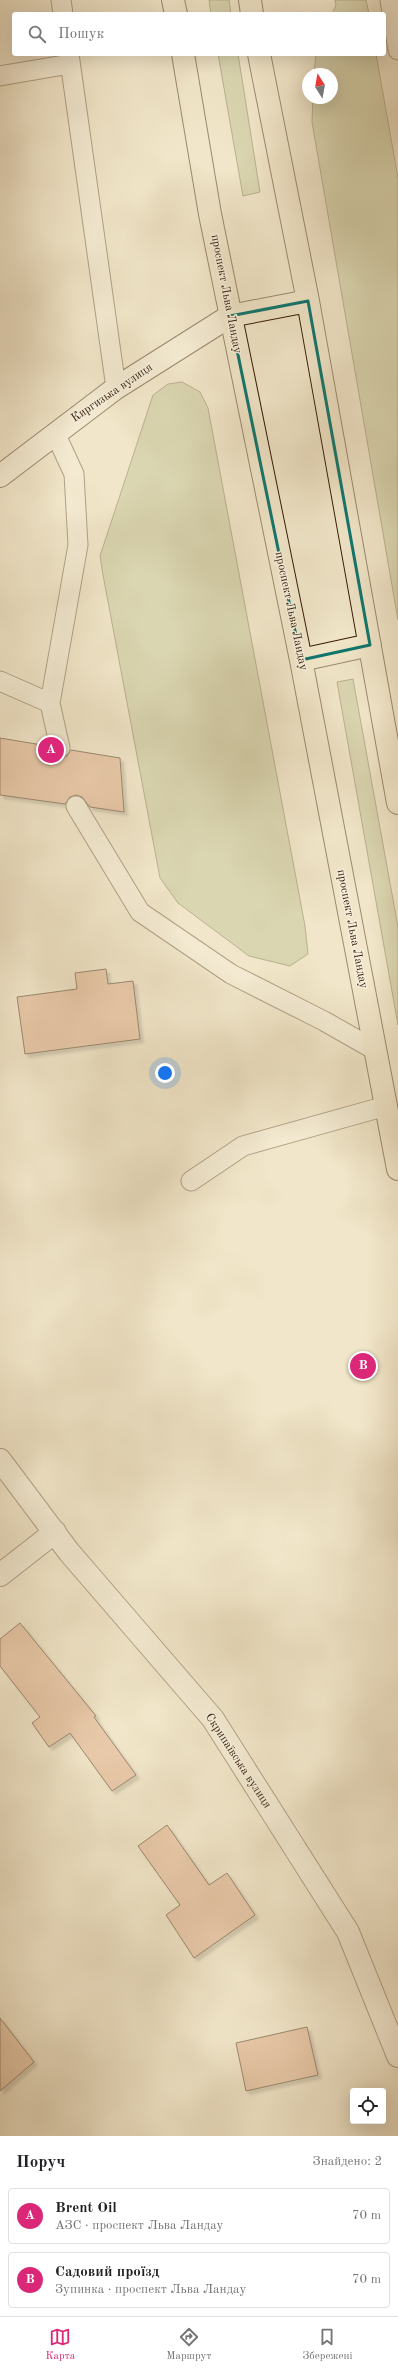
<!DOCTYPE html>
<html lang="uk">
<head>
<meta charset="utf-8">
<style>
  body { margin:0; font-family:"Old Standard TT",serif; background:#f2f2f2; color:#202124 }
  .controls { position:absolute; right:12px; bottom:12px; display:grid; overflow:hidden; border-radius:4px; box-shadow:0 4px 16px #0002 }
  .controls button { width:36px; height:36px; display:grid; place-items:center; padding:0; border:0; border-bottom:1px solid #e0e0e0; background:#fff; color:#202124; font:20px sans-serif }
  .compass { position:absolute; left:302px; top:68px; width:36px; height:36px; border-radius:50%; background:#fff; box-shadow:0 4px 16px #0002; rotate:349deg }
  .you { position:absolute; left:165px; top:1073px; width:14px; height:14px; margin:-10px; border:3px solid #fff; border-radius:50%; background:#1a73e8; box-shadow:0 0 0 6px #1a73e833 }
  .badge { display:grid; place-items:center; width:26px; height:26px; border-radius:50%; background:#db2777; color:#fff; font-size:13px; font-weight:700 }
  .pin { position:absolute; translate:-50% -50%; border:2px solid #fff; box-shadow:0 1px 4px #0006 }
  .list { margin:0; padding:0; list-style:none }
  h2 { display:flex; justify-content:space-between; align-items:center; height:52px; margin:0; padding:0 16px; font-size:17px }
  h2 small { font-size:13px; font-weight:400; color:#757577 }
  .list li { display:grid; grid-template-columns:26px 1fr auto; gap:12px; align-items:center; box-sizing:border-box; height:56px; margin:0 8px 8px; padding:0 8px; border:1px solid #e0e0e0; border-radius:4px }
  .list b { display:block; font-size:15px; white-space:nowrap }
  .list p { margin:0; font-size:13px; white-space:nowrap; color:#757577 }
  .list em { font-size:13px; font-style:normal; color:#757577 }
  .icon { flex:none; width:22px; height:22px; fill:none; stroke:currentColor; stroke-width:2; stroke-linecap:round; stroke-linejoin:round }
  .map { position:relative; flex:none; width:398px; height:2136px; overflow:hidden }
  .search { position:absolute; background:#fff; box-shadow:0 4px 16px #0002; left:12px; right:12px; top:12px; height:44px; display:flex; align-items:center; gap:10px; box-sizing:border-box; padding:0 14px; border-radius:4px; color:#757577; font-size:15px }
  .sheet { height:180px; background:#fff }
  nav { display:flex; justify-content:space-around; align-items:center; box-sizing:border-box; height:56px; border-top:1px solid #e0e0e0; background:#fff; font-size:11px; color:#757577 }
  nav a { display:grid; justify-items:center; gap:2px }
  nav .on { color:#db2777 }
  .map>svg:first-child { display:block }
</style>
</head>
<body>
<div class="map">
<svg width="398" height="2136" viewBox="0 0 398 2136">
  <defs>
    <filter id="shadow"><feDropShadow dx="3.5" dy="3.5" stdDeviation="1" flood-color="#0004"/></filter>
  </defs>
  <rect width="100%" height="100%" fill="#f1e6c9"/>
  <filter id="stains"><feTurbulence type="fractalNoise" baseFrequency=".005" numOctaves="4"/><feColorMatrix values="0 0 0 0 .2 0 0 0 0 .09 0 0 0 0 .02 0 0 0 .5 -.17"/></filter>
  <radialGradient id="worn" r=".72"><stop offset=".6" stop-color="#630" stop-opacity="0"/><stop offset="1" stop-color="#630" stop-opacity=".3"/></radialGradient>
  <path fill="#bec494" stroke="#7a704c" d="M 209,0 L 229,0 L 231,14 L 211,14 Z
    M 335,0 L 366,0 L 369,14 L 332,14 L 336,5 Z
    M 218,54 L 238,54 L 260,192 L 243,196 Z
    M 316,54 L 376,54 L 398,178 L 398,620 L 312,122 L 313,98 L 332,98 L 332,74 L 314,74 Z
    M 182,382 L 200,392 L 208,408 L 305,926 L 308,954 L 290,966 L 249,956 L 178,903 L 160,878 L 103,575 L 100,556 L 153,395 L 168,384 Z
    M 353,679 L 398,927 L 398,1025 L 337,682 Z"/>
  <path fill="#e0a986" stroke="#351b05" filter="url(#shadow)" d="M 0,738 L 48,746 L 52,755 L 57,759 L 67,756 L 71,750 L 120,758 L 124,812 L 90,807 L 82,797 L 76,795 L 70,797 L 65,804 L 0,795 Z
    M 106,969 L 108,984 L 133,981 L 140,1039 L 25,1054 L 17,997 L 77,989 L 75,973 Z
    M 20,1623 L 96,1716 L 94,1717 L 136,1775 L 112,1791 L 70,1733 L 49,1747 L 32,1723 L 40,1717 L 0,1666 L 0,1639 Z
    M 167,1825 L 209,1885 L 227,1873 L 255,1915 L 194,1958 L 166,1915 L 180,1905 L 138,1846 Z
    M 0,2018 L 34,2062 L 0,2091 Z
    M 307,2027 L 318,2075 L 246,2091 L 236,2043 Z"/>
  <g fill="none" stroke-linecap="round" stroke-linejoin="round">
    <defs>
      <path id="lane" d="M 61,0 L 63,14
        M 390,0 L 398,50
        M 69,54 L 116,388
        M 0,76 L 70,64
        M 0,681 L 50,703 L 78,545 L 74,474 L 55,433
        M 50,703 L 60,748
        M 76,806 L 140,912 L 231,974 L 324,1021 L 375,1050
        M 191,1181 L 243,1146 L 386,1106"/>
      <path id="street" d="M 0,1460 L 69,1552 L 213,1719 L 348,1932 L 398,2056
        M 0,1575 L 55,1532"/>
      <path id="secondary" d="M 0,476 L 116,388 L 230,316"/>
      <path id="primary" d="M 173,0 L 176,14
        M 250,0 L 252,14
        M 183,54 L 210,214 L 301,660 L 398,1169
        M 259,54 L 308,301 L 398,803
        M 230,316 L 308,301
        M 301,660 L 370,645"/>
    </defs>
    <use href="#lane" stroke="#644e36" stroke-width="21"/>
    <use href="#street" stroke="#644e36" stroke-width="24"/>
    <use href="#secondary" stroke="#351b05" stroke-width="24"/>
    <use href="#primary" stroke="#351b05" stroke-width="24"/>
    <use href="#lane" stroke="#f6efdc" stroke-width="19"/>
    <use href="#street" stroke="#f6efdc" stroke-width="22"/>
    <use href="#secondary" stroke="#f6efdc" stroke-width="22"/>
    <use href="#primary" stroke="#f1e6c9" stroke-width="22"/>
  </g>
  <path d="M0 0H398V2136H0ZM 308,301 L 370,645 L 301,660 L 230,316 Z" fill="#f1e6c9" fill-opacity=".55" fill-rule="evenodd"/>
  <path fill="none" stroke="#0f766e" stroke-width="3" stroke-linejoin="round" d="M 308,301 L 370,645 L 301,660 L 230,316 Z"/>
  <g text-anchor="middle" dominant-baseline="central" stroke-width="3" stroke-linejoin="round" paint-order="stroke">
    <g font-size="12" fill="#351b05" stroke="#f6efdc">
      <text transform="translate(226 294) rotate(79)">проспект Льва Ландау</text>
      <text transform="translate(112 393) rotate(-34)">Киргизька вулиця</text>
      <text transform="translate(291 611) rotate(78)">проспект Льва Ландау</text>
      <text transform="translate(352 929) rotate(79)">проспект Льва Ландау</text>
      <text transform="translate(238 1761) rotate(57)">Скрипаївська вулиця</text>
    </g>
  </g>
  <rect width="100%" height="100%" filter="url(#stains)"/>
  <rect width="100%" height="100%" fill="url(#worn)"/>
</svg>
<div class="controls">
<button><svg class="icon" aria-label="locate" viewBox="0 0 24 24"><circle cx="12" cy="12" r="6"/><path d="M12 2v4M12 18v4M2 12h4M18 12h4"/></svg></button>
</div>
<svg class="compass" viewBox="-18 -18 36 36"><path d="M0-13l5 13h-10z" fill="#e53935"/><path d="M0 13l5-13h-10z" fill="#757577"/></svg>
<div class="you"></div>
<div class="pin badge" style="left:51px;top:750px">A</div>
<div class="pin badge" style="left:363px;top:1366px">B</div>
<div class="search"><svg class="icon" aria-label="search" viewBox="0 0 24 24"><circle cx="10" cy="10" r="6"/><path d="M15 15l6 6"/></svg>Пошук</div>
</div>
<section class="sheet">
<h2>Поруч<small>Знайдено: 2</small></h2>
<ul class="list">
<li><span class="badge">A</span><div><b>Brent Oil</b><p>АЗС · проспект Льва Ландау</p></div><em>70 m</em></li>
<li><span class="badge">B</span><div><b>Садовий проїзд</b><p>Зупинка · проспект Льва Ландау</p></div><em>70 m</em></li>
</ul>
</section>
<nav>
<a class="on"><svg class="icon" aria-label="map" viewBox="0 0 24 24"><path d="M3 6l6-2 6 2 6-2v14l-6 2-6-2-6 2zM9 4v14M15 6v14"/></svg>Карта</a>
<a><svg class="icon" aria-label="directions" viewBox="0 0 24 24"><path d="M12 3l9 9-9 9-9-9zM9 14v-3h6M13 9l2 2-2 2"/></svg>Маршрут</a>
<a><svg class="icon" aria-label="saved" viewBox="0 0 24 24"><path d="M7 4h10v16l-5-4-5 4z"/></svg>Збережені</a>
</nav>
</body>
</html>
